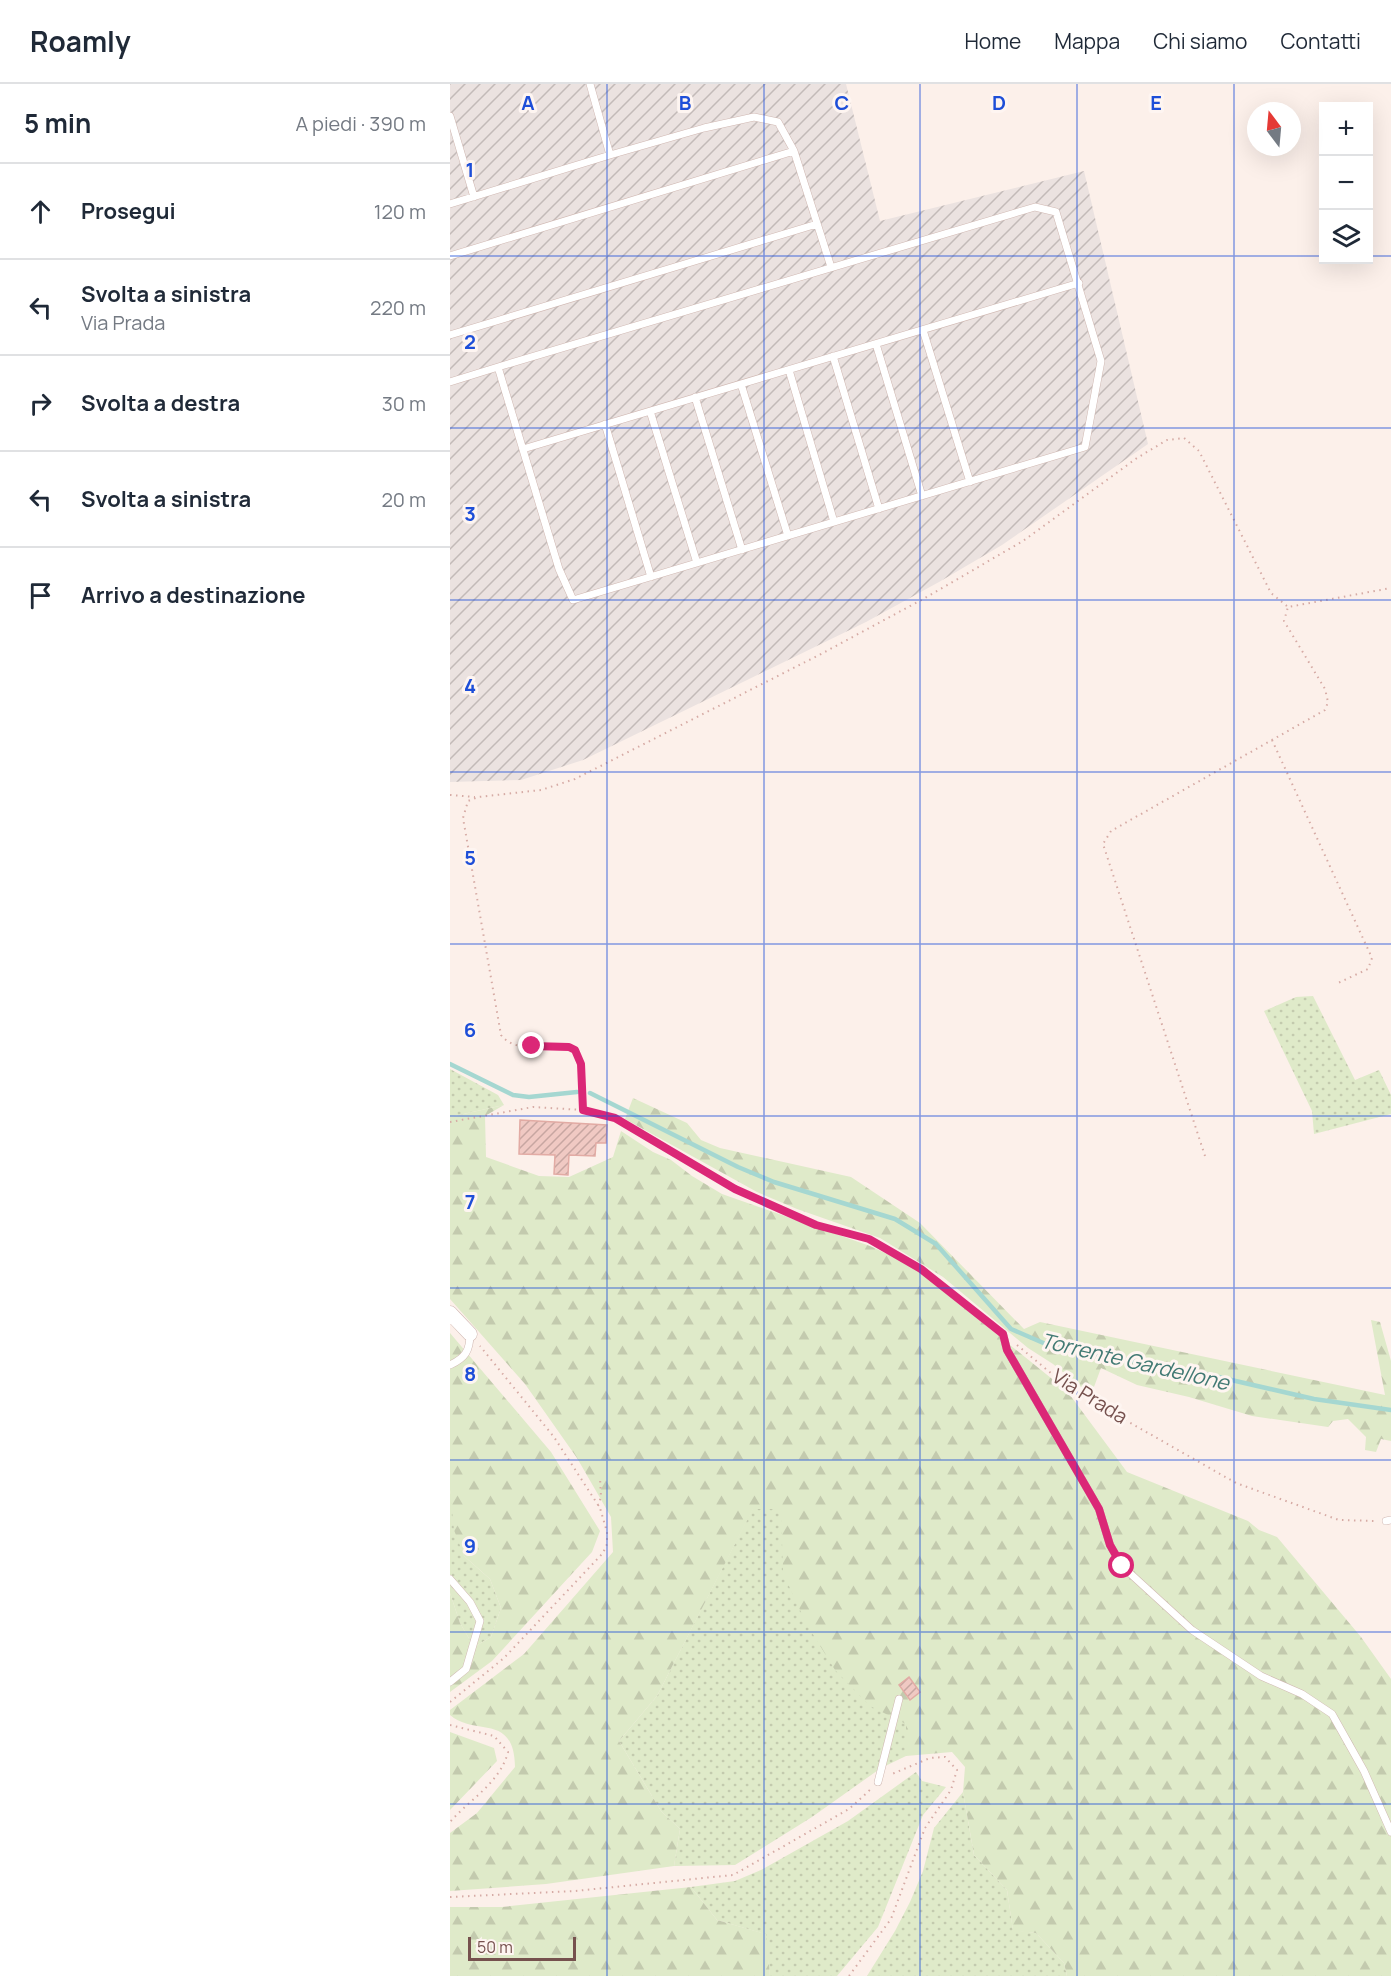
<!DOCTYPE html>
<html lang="it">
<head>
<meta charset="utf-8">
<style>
  body { margin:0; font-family:Manrope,sans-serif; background:#f2f2f3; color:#1f2937 }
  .controls { position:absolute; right:18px; top:18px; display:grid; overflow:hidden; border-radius:0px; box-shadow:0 6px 24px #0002 }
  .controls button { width:54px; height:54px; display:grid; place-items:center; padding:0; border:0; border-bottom:2px solid #e0e1e3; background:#fff; color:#1f2937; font:30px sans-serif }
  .compass { position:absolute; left:797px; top:18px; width:54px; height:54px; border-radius:50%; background:#fff; box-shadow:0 6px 24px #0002; rotate:344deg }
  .scale { position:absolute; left:18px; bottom:15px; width:108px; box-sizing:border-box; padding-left:6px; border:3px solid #76514e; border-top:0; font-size:16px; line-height:21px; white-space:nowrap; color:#76514e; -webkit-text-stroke:4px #fef5f1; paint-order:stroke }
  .stop { position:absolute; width:18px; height:18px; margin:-14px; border:4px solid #db2777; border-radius:50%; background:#fff }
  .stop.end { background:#db2777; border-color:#fff; box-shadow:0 2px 6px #0008 }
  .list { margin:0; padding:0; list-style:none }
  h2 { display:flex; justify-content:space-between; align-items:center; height:78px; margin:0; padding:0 24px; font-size:26px }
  h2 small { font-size:20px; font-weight:400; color:#747a83 }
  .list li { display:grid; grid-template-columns:39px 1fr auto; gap:18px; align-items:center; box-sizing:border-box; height:96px; padding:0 24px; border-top:2px solid #e0e1e3 }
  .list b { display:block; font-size:22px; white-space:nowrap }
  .list p { margin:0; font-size:20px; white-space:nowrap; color:#747a83 }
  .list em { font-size:20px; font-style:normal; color:#747a83 }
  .icon { flex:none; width:33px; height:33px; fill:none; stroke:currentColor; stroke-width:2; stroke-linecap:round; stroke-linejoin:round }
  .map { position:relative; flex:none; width:941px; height:1892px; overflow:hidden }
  header { display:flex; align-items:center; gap:36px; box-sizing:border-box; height:84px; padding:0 30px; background:#fff; border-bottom:2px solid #e0e1e3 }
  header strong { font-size:28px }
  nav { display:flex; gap:33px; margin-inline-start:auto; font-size:21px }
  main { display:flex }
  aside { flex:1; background:#fff }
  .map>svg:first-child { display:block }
</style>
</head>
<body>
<header>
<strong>Roamly</strong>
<nav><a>Home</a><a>Mappa</a><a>Chi siamo</a><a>Contatti</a></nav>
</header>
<main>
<aside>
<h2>5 min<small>A piedi · 390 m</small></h2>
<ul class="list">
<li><svg class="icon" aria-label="ahead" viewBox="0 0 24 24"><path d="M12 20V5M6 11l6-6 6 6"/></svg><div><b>Prosegui</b></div><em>120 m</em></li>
<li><svg class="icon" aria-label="left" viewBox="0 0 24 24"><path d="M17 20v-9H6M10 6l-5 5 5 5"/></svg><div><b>Svolta a sinistra</b><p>Via Prada</p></div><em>220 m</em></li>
<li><svg class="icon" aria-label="right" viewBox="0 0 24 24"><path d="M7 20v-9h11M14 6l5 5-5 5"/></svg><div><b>Svolta a destra</b></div><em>30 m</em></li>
<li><svg class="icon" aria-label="left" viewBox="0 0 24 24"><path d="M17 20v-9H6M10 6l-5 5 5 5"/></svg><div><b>Svolta a sinistra</b></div><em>20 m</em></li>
<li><svg class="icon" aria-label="arrive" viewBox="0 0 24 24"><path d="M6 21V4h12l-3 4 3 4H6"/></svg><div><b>Arrivo a destinazione</b></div></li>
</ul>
</aside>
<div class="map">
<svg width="941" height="1892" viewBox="0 0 941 1892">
  <defs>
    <pattern id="industrial-furrows" width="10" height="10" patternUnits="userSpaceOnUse" patternTransform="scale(1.5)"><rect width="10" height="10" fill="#ebe2e0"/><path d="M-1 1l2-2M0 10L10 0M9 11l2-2" fill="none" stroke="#c3bab8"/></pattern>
    <pattern id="green-dots" width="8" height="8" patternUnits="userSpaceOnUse" patternTransform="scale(1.5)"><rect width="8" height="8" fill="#dfeac9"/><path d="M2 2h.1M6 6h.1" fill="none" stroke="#c3caae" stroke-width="1.8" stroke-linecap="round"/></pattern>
    <pattern id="forest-firs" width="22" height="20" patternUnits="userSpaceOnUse" patternTransform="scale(1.5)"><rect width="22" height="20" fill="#dfeac9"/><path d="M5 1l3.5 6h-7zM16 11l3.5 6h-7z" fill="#c3caae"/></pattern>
    <pattern id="building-hatch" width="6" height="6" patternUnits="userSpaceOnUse" patternTransform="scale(1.5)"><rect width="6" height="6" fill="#f0c9c3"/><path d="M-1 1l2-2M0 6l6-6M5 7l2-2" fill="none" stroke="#c7a6a1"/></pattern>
  </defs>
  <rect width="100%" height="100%" fill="#fcf0ea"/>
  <path fill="url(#industrial-furrows)" d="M 0,0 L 396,0 L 430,137 L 634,87 L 698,360 L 552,461 L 489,498 L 416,538 L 133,676 L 71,696 L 0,698 Z"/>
  <path fill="url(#green-dots)" d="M 863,912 L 905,996 L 929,986 L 941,1011 L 941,1030 L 864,1050 L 862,1027 L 814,927 L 846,913 Z
    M 0,985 L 48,1011 L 54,1021 L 0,1033 Z
    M 0,1406 L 14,1472 L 40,1495 L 51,1524 L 41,1553 L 24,1563 L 10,1539 L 0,1509 Z
    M 303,1424 L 331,1425 L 456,1640 L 456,1672 L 431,1684 L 362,1733 L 285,1781 L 224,1782 L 230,1745 L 211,1727 L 169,1657 L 207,1612 Z
    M 466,1688 L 472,1697 L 496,1703 L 473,1731 L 428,1843 L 387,1892 L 320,1892 L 315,1850 L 267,1836 L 241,1803 L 285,1797 L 311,1786 L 398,1737 Z
    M 513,1708 L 524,1771 L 557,1806 L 563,1846 L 586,1849 L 614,1879 L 617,1892 L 417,1892 L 445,1847 L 460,1818 L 473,1787 L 484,1744 Z"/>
  <path fill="url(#forest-firs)" d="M 183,1014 L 237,1039 L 251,1056 L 270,1064 L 401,1093 L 470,1139 L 574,1245 L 590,1238 L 935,1311 L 921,1236 L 930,1238 L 941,1277 L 941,1357 L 931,1355 L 926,1368 L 915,1366 L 916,1353 L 898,1335 L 883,1337 L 878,1343 L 802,1332 L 739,1313 L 687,1301 L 651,1284 L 641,1311 L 603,1280 L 578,1264 L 493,1193 L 430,1154 L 347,1125 L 307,1108 L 175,1035 Z
    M 54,1021 L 35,1032 L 36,1073 L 89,1092 L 119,1093 L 163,1073 L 171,1047 L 203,1068 L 221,1076 L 242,1092 L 272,1110 L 420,1162 L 461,1181 L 617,1307 L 677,1388 L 798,1437 L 809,1446 L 827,1453 L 911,1553 L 941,1595 L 941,1892 L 617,1892 L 614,1879 L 586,1849 L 563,1847 L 557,1806 L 524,1771 L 513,1708 L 515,1683 L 502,1668 L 456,1672 L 456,1640 L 420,1622 L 385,1586 L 356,1539 L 333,1489 L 331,1425 L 303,1425 L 207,1612 L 169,1657 L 211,1727 L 230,1745 L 224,1782 L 96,1800 L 0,1807 L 0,1749 L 27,1729 L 65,1683 C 64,1628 25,1653 0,1631 L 0,1626 L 74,1570 L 163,1468 L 161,1433 L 127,1374 L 75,1300 L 0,1215 L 0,1033 Z
    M 0,1249 L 101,1368 L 150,1447 L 142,1468 L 42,1577 L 0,1608 L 0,1509 L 10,1539 L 24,1563 L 41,1553 L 51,1524 L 40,1495 L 14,1472 L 4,1446 L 0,1406 Z
    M 0,1648 L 44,1664 L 47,1677 L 0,1726 Z
    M 241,1803 L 267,1836 L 316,1850 L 320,1892 L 0,1892 L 0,1823 L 52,1823 Z"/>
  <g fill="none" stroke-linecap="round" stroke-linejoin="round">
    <path stroke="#a5d7d1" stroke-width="4.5" d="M 0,980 L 63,1011 L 79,1013 L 127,1008
      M 140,1009 L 288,1083 L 324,1098 L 445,1135 L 486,1160 L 561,1245 L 598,1261 L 764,1292 L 864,1315 L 941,1326"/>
  </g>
  <path fill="url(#building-hatch)" stroke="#e2aba4" stroke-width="1.5" d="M 70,1036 L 157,1041 L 156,1059 L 146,1059 L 145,1072 L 119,1071 L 118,1091 L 104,1090 L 105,1071 L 69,1070 Z
    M 459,1593 L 470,1608 L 460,1616 L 449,1601 Z"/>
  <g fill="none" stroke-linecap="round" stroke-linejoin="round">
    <defs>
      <path id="service" d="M 140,0 L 160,71 L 254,44 L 304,33 L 328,38 L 344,67 L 381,183
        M 0,32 L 24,113
        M 0,120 L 160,71
        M 585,123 L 606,128 L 651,277 L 635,363 L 123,516 L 109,485 L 48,283 Z
        M 0,172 L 344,67
        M 473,246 L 520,398
        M 0,251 L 367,140
        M 426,260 L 472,412
        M 383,272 L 429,425
        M 339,286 L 384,438
        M 0,298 L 48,283
        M 291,300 L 338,452
        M 245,313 L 292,466
        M 200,327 L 247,479
        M 155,340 L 201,493
        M 73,365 L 629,199
        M 553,1250 L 557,1266 L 649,1425 L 660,1461 L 672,1482 L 742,1546 L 811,1592 L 852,1610 L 882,1630 L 914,1687 L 941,1748
        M 0,1281 C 15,1274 20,1267 20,1250
        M 936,1437 L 941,1436
        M 0,1495 L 20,1518 L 30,1537 L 16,1585 L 0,1598
        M 428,1698 L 449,1615"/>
      <path id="minor" d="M 0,1229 L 20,1250"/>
    </defs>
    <use href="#service" stroke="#d0b8b2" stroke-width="8"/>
    <use href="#minor" stroke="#d0b8b2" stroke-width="15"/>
    <path stroke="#d6aba5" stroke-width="2" stroke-dasharray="1.5 4.5" stroke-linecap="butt" d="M 822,656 L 922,874 L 918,885 L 888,899
      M 0,711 L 25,713
      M 133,1026 L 131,980 L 125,966 C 102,953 69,974 51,951 L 13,734 L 18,717 L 28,713 L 91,706 L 125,695 L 371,570 L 475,514 L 573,457 L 687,374 L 717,356 L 734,354 L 749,367 L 821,509 L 838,523
      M 0,1038 L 83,1023 L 133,1026 L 165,1034 L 285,1105 L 366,1141 L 419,1155 L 471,1185 L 546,1244
      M 755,1072 L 653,760 L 661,747 L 875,626 L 878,618 L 875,605 L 834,537 L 838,523 L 941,504
      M 567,1261 L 619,1304 L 786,1399 L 889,1436 L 925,1437
      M 148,1422 L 151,1413 L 150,1394
      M 0,1618 L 54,1574 L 153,1469 L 157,1460 L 157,1448 L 150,1424 L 104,1353 L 30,1262
      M 0,1641 L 44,1652 L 58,1668 C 50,1699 20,1715 0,1738
      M 0,1813 L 125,1807 L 283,1791 L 399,1725 L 421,1705
      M 399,1892 L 441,1835 L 475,1744 L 501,1706 L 507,1686 L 495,1673 L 480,1674 L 442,1690"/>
    <use href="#service" stroke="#fff" stroke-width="7"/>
    <use href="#minor" stroke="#fff" stroke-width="14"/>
  </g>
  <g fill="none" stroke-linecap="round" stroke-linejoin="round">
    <path stroke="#db2777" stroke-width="8" d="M 82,962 L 119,963 L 125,966 L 131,980 L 133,1026 L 165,1034 L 285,1105 L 366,1141 L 419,1155 L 471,1185 L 553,1250 L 557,1266 L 649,1425 L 660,1461 L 672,1482"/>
  </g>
  <path fill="none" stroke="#1d4ed8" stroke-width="1.5" stroke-opacity="0.55" d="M 157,0 L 157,1892M 314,0 L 314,1892M 470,0 L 470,1892M 627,0 L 627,1892M 784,0 L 784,1892M 0,172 L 874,172M 918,172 L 941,172M 0,344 L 941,344M 0,516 L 941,516M 0,688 L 941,688M 0,860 L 941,860M 0,1032 L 941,1032M 0,1204 L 941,1204M 0,1376 L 941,1376M 0,1548 L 941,1548M 0,1720 L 941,1720"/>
  <g text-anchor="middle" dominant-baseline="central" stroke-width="6" stroke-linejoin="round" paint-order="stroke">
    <g font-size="20" fill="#76514e" stroke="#fef5f1">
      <text transform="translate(640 1312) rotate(32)">Via Prada</text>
    </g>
    <g font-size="21" font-style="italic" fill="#427a74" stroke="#fef5f1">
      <text transform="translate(685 1277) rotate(13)">Torrente Gardellone</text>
    </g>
  </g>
  <g font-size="20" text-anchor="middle" font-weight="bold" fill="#1d4ed8" stroke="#fef5f1" stroke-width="6" stroke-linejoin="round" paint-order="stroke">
    <text x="78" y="26">A</text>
    <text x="235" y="26">B</text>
    <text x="392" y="26">C</text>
    <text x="549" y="26">D</text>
    <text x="706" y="26">E</text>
    <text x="20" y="93">1</text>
    <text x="20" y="265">2</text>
    <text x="20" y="437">3</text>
    <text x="20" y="609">4</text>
    <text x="20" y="781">5</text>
    <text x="20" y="953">6</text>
    <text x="20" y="1125">7</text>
    <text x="20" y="1297">8</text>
    <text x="20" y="1469">9</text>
  </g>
</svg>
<div class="controls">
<button>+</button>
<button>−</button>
<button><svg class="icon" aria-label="layers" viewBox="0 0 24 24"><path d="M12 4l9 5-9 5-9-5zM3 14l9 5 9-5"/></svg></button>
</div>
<svg class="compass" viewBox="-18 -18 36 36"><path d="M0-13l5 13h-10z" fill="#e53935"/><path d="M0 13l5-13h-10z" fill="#747a83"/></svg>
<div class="scale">50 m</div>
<div class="stop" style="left:672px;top:1482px"></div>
<div class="stop end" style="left:82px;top:962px"></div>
</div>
</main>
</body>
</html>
